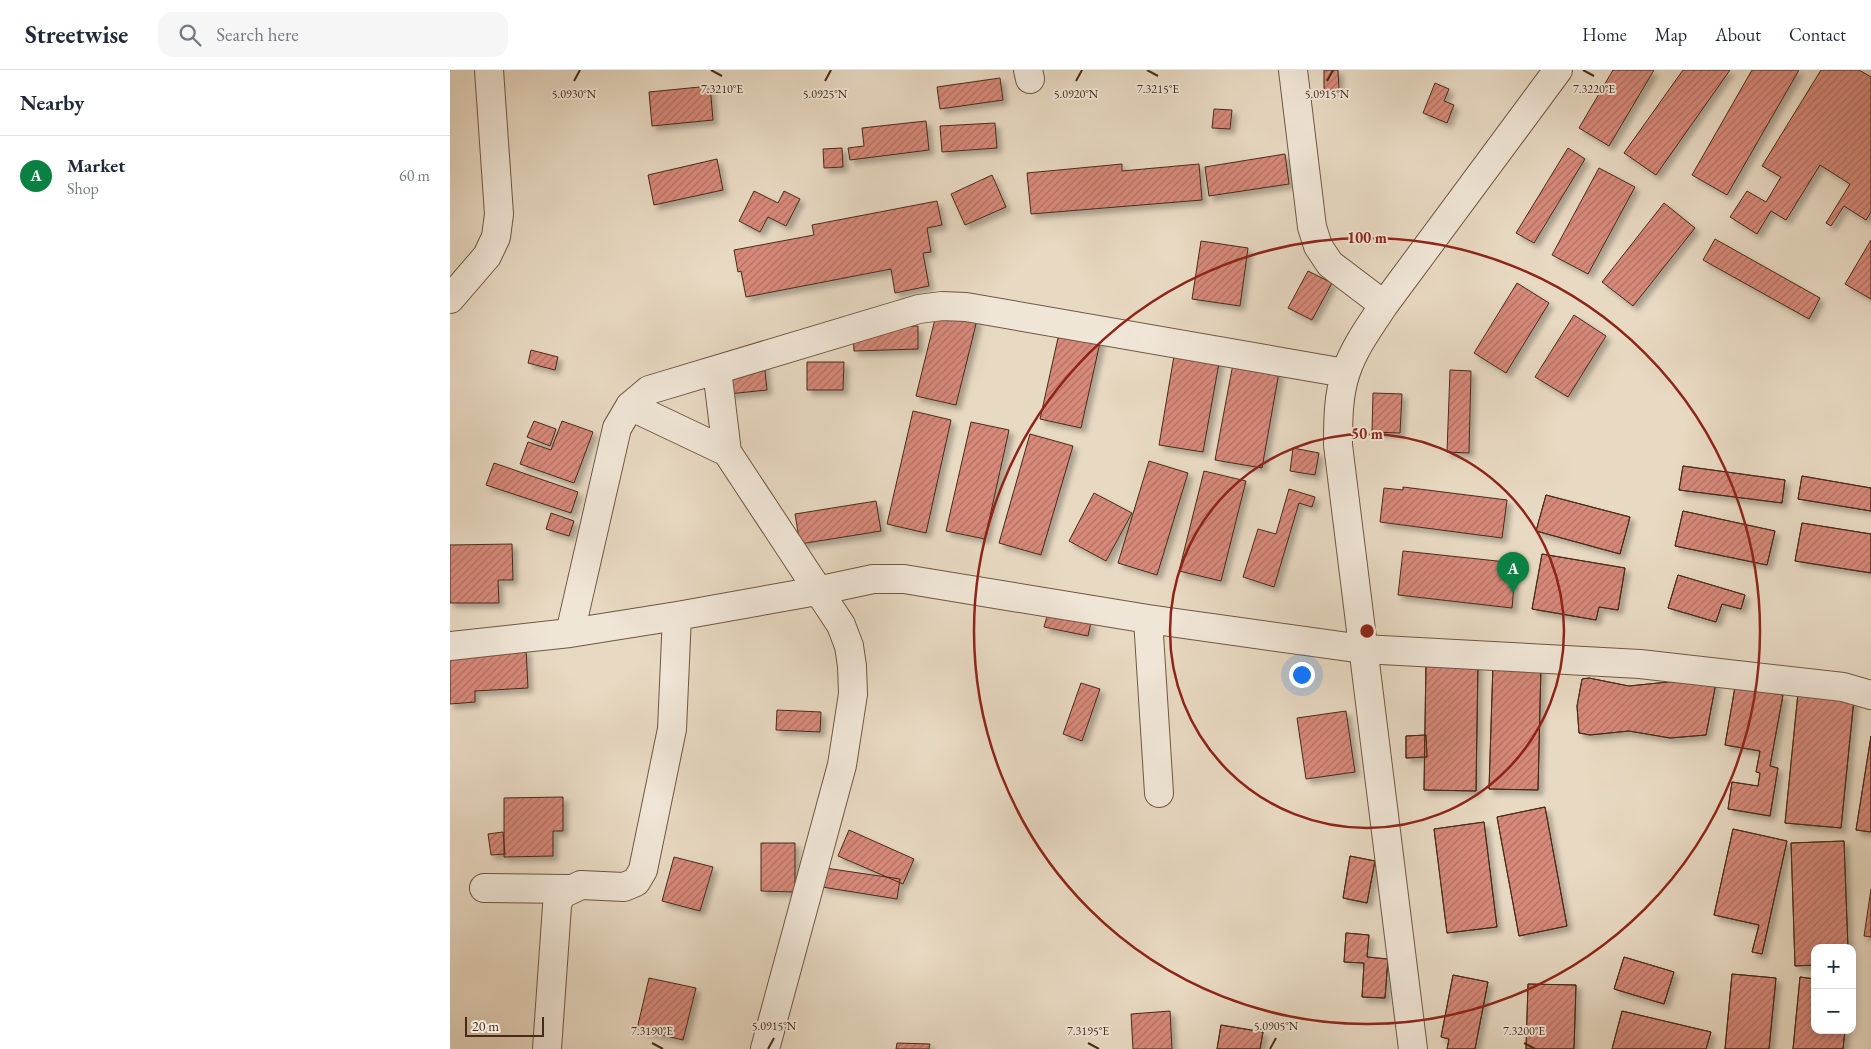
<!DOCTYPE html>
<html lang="en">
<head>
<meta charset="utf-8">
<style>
  body { margin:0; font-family:"EB Garamond",serif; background:#f6f6f7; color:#1f2937 }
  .controls { position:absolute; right:15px; bottom:15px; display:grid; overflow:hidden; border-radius:10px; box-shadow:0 2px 8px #0003 }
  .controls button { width:45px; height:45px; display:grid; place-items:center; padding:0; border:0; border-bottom:1px solid #e0e1e3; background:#fff; color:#1f2937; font:25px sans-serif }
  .scale { position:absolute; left:15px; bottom:12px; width:79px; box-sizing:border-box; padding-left:5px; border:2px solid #482a17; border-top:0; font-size:14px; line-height:18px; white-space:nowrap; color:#482a17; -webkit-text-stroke:4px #f0e6d7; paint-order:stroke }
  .you { position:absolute; left:851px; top:604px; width:18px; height:18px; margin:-12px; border:4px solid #fff; border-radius:50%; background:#1a73e8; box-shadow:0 0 0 8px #1a73e833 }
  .badge { display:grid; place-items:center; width:32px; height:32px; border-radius:50%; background:#0b8043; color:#fff; font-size:16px; font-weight:700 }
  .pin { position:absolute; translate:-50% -41px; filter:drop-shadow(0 1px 2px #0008) }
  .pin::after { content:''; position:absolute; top:26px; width:18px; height:15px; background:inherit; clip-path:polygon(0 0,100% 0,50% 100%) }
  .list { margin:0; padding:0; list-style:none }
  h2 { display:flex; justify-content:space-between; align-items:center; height:65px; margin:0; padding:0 20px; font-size:21px }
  h2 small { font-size:16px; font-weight:400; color:#747a83 }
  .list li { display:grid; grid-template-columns:32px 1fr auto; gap:15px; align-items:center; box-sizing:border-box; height:80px; padding:0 20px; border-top:1px solid #e0e1e3 }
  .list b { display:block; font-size:19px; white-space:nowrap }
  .list p { margin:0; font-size:16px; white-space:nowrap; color:#747a83 }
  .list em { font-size:16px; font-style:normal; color:#747a83 }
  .icon { flex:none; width:28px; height:28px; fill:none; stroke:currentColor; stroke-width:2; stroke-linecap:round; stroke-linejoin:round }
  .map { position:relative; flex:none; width:1421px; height:979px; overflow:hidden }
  header { display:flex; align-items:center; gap:30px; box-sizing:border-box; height:70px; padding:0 25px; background:#fff; border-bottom:1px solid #e0e1e3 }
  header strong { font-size:24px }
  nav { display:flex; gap:28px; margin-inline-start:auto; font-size:18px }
  .search { width:350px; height:45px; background:#f6f6f7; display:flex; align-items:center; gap:12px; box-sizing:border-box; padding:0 18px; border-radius:15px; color:#747a83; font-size:19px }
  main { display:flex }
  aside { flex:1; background:#fff }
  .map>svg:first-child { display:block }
</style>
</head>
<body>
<header>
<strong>Streetwise</strong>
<div class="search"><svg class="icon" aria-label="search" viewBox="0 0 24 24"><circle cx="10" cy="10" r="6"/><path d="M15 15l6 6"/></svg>Search here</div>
<nav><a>Home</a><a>Map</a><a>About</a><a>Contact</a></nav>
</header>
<main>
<aside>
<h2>Nearby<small></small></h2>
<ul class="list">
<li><span class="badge">A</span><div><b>Market</b><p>Shop</p></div><em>60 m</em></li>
</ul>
</aside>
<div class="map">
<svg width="1421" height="979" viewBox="0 0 1421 979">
  <defs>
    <pattern id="building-hatch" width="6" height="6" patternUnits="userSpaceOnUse" patternTransform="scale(1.25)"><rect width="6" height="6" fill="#d7897a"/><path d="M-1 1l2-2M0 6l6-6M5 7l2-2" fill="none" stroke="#b07063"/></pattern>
    <filter id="shadow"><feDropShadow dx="4.5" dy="4.5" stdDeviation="2.5" flood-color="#0004"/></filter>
  </defs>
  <rect width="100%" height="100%" fill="#e8d9c2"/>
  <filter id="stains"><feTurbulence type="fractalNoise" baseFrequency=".004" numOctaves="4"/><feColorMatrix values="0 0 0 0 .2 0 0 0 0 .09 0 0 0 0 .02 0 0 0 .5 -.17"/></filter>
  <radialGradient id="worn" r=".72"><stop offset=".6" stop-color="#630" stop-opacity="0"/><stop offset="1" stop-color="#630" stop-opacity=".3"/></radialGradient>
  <path fill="url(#building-hatch)" stroke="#482a17" filter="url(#shadow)" d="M 874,0 L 888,0 L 889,20 L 874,20 Z
    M 1163,0 L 1204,0 L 1159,76 L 1129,58 Z
    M 1233,0 L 1280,0 L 1206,105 L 1174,83 Z
    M 1302,0 L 1349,0 L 1277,125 L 1242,105 Z
    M 1371,0 L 1409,0 L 1421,7 L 1421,142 L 1416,150 L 1394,136 L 1381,156 L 1376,153 L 1400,114 L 1370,95 L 1336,150 L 1321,141 L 1307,164 L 1280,147 L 1297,121 L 1316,132 L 1331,107 L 1312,96 Z
    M 550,8 L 553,30 L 490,39 L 487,17 Z
    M 985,13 L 999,19 L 994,31 L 1004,35 L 997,53 L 973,43 Z
    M 260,16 L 263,50 L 202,56 L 199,22 Z
    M 764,39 L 782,40 L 780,59 L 762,58 Z
    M 476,51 L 479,80 L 400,90 L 398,78 L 414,76 L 412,58 Z
    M 545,53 L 547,78 L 492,82 L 490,56 Z
    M 392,78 L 393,97 L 374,98 L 373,79 Z
    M 1118,78 L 1135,89 L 1084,173 L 1066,163 Z
    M 835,84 L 839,114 L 759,126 L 755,97 Z
    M 267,89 L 273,120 L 204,135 L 198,105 Z
    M 672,94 L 672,101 L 749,94 L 752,130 L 581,144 L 577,103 Z
    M 1149,98 L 1185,117 L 1138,204 L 1102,185 Z
    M 542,105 L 556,137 L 515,155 L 501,124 Z
    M 304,121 L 328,133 L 334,121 L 350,129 L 336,156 L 318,147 L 310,162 L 289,151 Z
    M 487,131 L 492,155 L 477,158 L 481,182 L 473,183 L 479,216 L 445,223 L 441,199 L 296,227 L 291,201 L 288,202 L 284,180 L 364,165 L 362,155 Z
    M 1214,133 L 1245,158 L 1183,236 L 1152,212 Z
    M 1265,169 L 1370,228 L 1359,249 L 1253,190 Z
    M 1421,170 L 1421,229 L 1395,214 Z
    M 751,171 L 798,178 L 790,236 L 742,229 Z
    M 858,201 L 882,213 L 862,250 L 838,238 Z
    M 1067,213 L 1099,233 L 1056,303 L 1024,283 Z
    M 487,241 L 527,250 L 506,335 L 466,326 Z
    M 1124,245 L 1156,266 L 1118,327 L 1085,307 Z
    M 612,250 L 653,259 L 631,358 L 590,349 Z
    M 468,256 L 468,279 L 404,281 L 403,258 Z
    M 726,274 L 771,282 L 753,382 L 709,375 Z
    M 81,280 L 108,287 L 105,300 L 78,293 Z
    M 785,283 L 831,291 L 812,398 L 765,390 Z
    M 314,292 L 317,320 L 278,324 L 275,296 Z
    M 357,292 L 394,292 L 393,320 L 357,320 Z
    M 1000,300 L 1021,301 L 1019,383 L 997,382 Z
    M 923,323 L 952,324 L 950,363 L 922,362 Z
    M 463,341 L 501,350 L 476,463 L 437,454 Z
    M 84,351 L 106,359 L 100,376 L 77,367 Z
    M 112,351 L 143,362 L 124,413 L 70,394 L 78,372 L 101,380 Z
    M 521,352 L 559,360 L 535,469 L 496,461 Z
    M 580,364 L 623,376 L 591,485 L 549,473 Z
    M 843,378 L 869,383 L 865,405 L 840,401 Z
    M 699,391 L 738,403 L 707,505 L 668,493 Z
    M 44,393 L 128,422 L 121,443 L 36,415 Z
    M 1233,396 L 1335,410 L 1332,433 L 1229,420 Z
    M 1233,396 L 1335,410 L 1332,433 L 1229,420 Z
    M 754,401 L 796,411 L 771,511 L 729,501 Z
    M 1352,406 L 1421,418 L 1421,441 L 1348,429 Z
    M 1352,406 L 1421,418 L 1421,441 L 1348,429 Z
    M 953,417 L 1057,430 L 1052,468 L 930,452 L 934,418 L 953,420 Z
    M 839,419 L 865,427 L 862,437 L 849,433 L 824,517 L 793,507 L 808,459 L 826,464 Z
    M 644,423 L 682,443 L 656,491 L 619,471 Z
    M 1096,425 L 1180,447 L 1170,484 L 1086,461 Z
    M 1096,425 L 1180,447 L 1170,484 L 1086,461 Z
    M 426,431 L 431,461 L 350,474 L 345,444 Z
    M 1233,441 L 1325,461 L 1317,495 L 1225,476 Z
    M 1233,441 L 1325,461 L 1317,495 L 1225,476 Z
    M 101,443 L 124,451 L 119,466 L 96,459 Z
    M 1352,453 L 1421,464 L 1421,503 L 1345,491 Z
    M 1352,453 L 1421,464 L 1421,503 L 1345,491 Z
    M 62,474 L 63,510 L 48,510 L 49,533 L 0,533 L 0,475 Z
    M 953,481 L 1066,493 L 1062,538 L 948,525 Z
    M 1092,484 L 1175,498 L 1168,540 L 1149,537 L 1146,550 L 1082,539 Z
    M 1092,484 L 1175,498 L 1168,540 L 1149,537 L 1146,550 L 1082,539 Z
    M 1228,505 L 1295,525 L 1291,539 L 1272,534 L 1266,552 L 1218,538 Z
    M 1228,505 L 1295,525 L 1291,539 L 1272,534 L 1266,552 L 1218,538 Z
    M 598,543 L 641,552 L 638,566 L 594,557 Z
    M 76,579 L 78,618 L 25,621 L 25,632 L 0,634 L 0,584 Z
    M 976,591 L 1028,592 L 1026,721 L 974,720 Z
    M 976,591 L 1028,592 L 1026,721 L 974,720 Z
    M 1043,594 L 1091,595 L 1088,720 L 1039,719 Z
    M 1043,594 L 1091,595 L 1088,720 L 1039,719 Z
    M 1139,608 L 1179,616 L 1247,609 L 1266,613 L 1256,665 L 1220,668 L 1179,661 L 1140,665 L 1129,663 L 1127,636 L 1132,609 Z
    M 1139,608 L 1179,616 L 1247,609 L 1266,613 L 1256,665 L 1220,668 L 1179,661 L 1140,665 L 1129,663 L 1127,636 L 1132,609 Z
    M 631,613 L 650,619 L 632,671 L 613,664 Z
    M 1285,617 L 1333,625 L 1320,696 L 1328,698 L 1320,746 L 1278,739 L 1282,712 L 1308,716 L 1310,703 L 1306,702 L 1310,681 L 1275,675 Z
    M 1285,617 L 1333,625 L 1320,696 L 1328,698 L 1320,746 L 1278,739 L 1282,712 L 1308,716 L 1310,703 L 1306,702 L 1310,681 L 1275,675 Z
    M 1348,623 L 1404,629 L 1391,758 L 1335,753 Z
    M 1348,623 L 1404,629 L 1391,758 L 1335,753 Z
    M 327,640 L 371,642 L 370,662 L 326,660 Z
    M 896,641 L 905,702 L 856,709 L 847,648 Z
    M 976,665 L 977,687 L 956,688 L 956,666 Z
    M 976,665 L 977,687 L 956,688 L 956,666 Z
    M 1421,666 L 1421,762 L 1406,760 Z
    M 1421,666 L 1421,762 L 1406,760 Z
    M 113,727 L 113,761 L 103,761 L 103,786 L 54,787 L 54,728 Z
    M 1095,737 L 1117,856 L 1069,866 L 1047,747 Z
    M 1095,737 L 1117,856 L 1069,866 L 1047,747 Z
    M 1034,752 L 1047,857 L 997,863 L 984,759 Z
    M 1034,752 L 1047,857 L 997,863 L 984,759 Z
    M 1283,759 L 1337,771 L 1312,884 L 1302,882 L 1309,855 L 1264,845 Z
    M 1283,759 L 1337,771 L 1312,884 L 1302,882 L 1309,855 L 1264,845 Z
    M 399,760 L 464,789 L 453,814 L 388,786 Z
    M 53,762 L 55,784 L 41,785 L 38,764 Z
    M 1394,771 L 1398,878 L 1365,878 L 1365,895 L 1345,896 L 1341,773 Z
    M 1394,771 L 1398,878 L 1365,878 L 1365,895 L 1345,896 L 1341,773 Z
    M 311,773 L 345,773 L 345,822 L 311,821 Z
    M 900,786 L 925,791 L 917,833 L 893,828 Z
    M 900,786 L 925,791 L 917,833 L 893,828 Z
    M 224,787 L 263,797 L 250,841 L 212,831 Z
    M 375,798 L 450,809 L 447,829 L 372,817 Z
    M 1421,819 L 1421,867 L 1414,866 Z
    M 896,863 L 919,865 L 917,887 L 938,889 L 935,928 L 912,927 L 914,893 L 894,892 Z
    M 896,863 L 919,865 L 917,887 L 938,889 L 935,928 L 912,927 L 914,893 L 894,892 Z
    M 1174,887 L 1224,902 L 1214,934 L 1164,919 Z
    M 1174,887 L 1224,902 L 1214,934 L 1164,919 Z
    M 1282,904 L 1326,908 L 1319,979 L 1275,979 Z
    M 1282,904 L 1326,908 L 1319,979 L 1275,979 Z
    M 1003,905 L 1038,912 L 1025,979 L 997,979 L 999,969 L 991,967 Z
    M 1003,905 L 1038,912 L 1025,979 L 997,979 L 999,969 L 991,967 Z
    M 1350,907 L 1365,909 L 1365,960 L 1395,960 L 1393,979 L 1343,979 Z
    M 1350,907 L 1365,909 L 1365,960 L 1395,960 L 1393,979 L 1343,979 Z
    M 199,908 L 246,918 L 233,970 L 187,959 Z
    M 1078,914 L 1126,915 L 1124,979 L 1076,979 Z
    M 1078,914 L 1126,915 L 1124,979 L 1076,979 Z
    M 720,941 L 722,979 L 683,979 L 681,944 Z
    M 1172,941 L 1261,962 L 1256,979 L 1162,979 Z
    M 1172,941 L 1261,962 L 1256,979 L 1162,979 Z
    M 771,955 L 813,962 L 810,979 L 767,979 Z
    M 771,955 L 813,962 L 810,979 L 767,979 Z
    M 447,973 L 480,974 L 479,979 L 446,979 Z"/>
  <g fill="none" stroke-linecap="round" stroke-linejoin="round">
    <defs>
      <path id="minor" d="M 578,0 L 580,9
        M 843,0 L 862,157 L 868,176 L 880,194 L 934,235
        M 0,229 L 37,186 L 46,167 L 49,144 L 39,0
        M 267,300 L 277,382 L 391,555 L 399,576 L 402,596 L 403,624 L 392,695 L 315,979
        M 180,336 L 277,382
        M 698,549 L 709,723
        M 120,563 L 167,358 L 180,336 L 199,320 L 469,239 L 492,236 L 516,237 L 895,303
        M 0,576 L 120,563 L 227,546 L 367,521 L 423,509 L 454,509 L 698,549 L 913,579 L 1190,594 L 1393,617 L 1421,625
        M 34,818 L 119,819
        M 97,979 L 107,836 L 110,825 L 131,815 L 174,817 L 186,812 L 193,800 L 222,659 L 227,546
        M 963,979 L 888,375 C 888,352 888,325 896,302 C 904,278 920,256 934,235 L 1108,0"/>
    </defs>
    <use href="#minor" stroke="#705642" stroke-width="30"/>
    <use href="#minor" stroke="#f0e6d7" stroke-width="28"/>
  </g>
  <path fill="none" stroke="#482a17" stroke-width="2" d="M 261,0 L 272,6M 697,0 L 708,6M 1133,0 L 1144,6M 124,11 L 130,0M 375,11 L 381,0M 626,11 L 632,0M 877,11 L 883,0M 202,973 L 213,979M 638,973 L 649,979M 1074,973 L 1085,979M 318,979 L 324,968M 820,979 L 826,968"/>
  <g fill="none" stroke="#8f2418" stroke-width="2.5">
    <circle cx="917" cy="561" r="197"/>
    <circle cx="917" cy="561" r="393"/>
  </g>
  <g font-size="12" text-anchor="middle" fill="#482a17" stroke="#f0e6d7" stroke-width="4" stroke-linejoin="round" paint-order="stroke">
    <text x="272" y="23">7.3210°E</text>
    <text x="1144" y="23">7.3220°E</text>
    <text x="708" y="23">7.3215°E</text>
    <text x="124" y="28">5.0930°N</text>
    <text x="375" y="28">5.0925°N</text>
    <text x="626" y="28">5.0920°N</text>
    <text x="877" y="28">5.0915°N</text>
    <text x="324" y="960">5.0915°N</text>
    <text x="826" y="960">5.0905°N</text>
    <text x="202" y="965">7.3190°E</text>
    <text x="638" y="965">7.3195°E</text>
    <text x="1074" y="965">7.3200°E</text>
  </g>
  <circle cx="917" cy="561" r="8" fill="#8f2418" stroke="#f0e6d7" stroke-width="2.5"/>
  <g font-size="15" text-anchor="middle" font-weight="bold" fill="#8f2418" stroke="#f0e6d7" stroke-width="4" stroke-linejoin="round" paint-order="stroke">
    <text x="917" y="173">100 m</text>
    <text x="917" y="369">50 m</text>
  </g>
  <rect width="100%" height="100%" filter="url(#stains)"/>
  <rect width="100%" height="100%" fill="url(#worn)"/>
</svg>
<div class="controls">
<button>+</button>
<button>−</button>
</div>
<div class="scale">20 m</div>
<div class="you"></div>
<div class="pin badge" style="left:1063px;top:523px">A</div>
</div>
</main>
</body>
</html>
